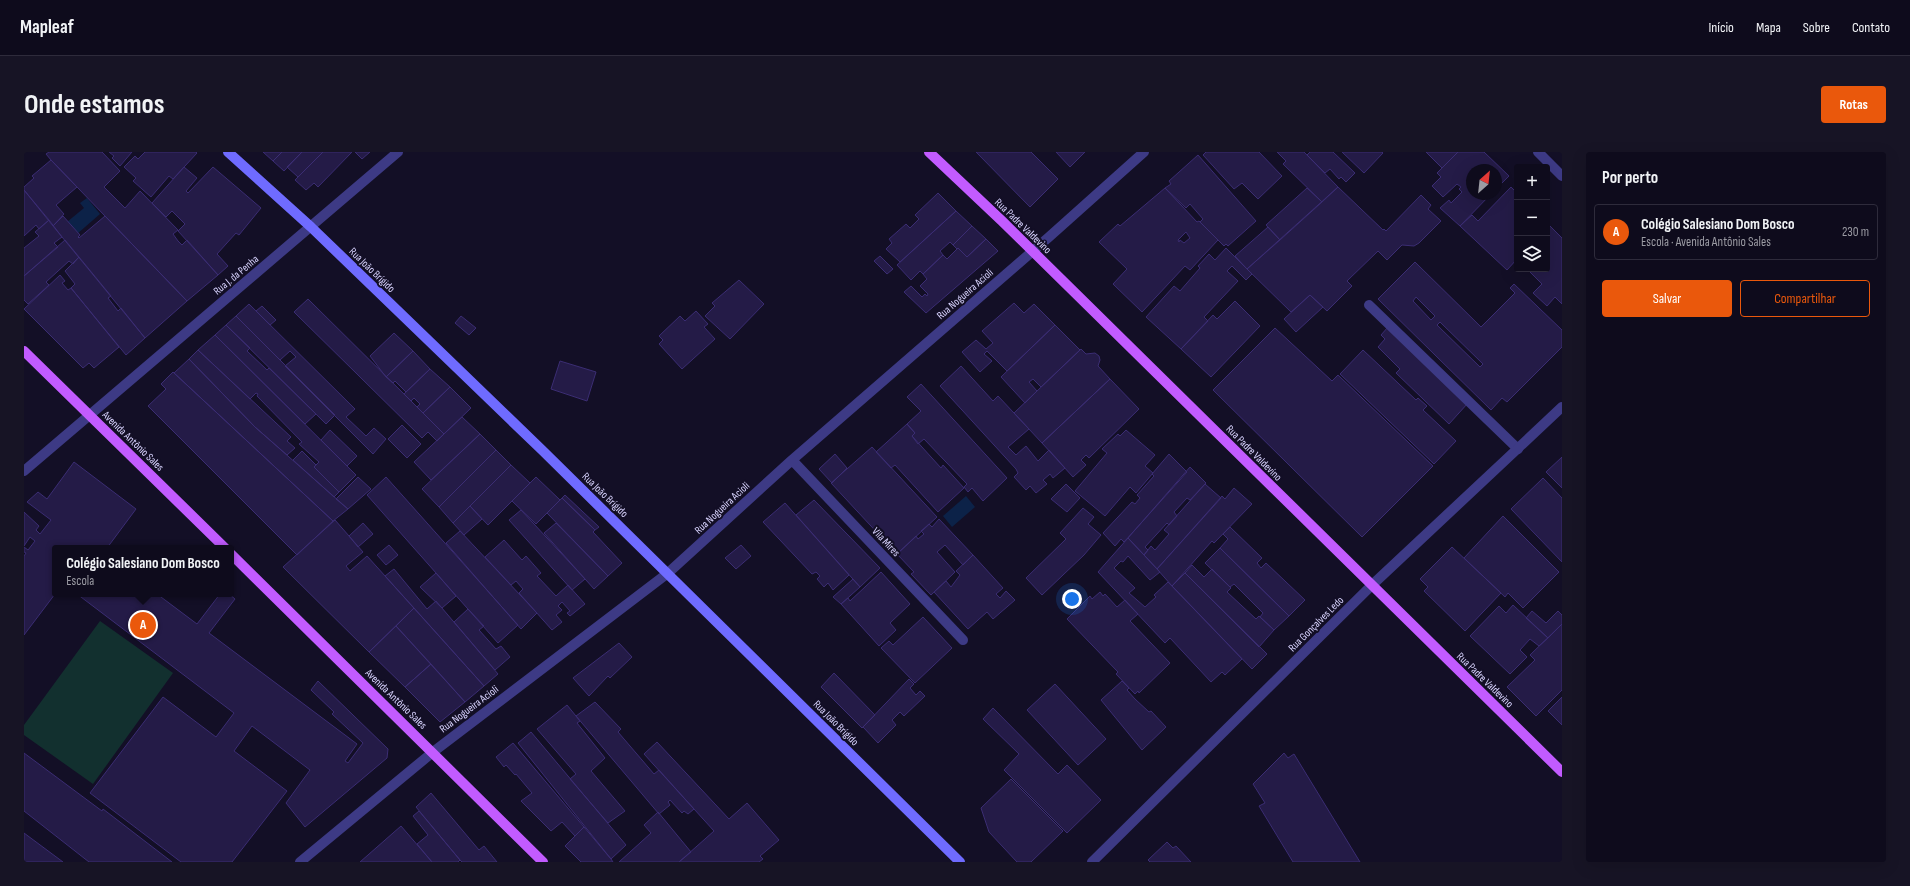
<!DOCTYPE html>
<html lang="pt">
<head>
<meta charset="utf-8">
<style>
  body { margin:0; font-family:"Sofia Sans Condensed",sans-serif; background:#171425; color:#f1f3f6 }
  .controls { position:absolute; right:12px; top:12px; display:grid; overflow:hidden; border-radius:4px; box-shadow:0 4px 16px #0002 }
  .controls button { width:36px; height:36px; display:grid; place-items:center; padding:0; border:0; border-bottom:1px solid #2e2b3b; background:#0e0b1c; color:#f1f3f6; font:20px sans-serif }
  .compass { position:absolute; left:1442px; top:12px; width:36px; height:36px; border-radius:50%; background:#0e0b1c; box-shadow:0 4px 16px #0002; rotate:27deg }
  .you { position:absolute; left:1048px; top:447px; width:14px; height:14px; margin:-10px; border:3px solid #fff; border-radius:50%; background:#1a73e8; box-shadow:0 0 0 6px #1a73e833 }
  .badge { display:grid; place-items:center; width:26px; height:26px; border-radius:50%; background:#ea580c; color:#fff; font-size:13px; font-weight:700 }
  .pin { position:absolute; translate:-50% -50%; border:2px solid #fff; box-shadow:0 1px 4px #0006 }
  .popup { position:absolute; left:28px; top:393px; width:182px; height:52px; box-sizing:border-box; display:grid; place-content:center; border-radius:4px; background:#0e0b1c; filter:drop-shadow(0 1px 3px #0005); font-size:13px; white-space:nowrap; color:#9b9ba3 }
  .popup b { font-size:15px; color:#f1f3f6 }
  .popup::after { content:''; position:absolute; left:50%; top:100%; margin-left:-8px; border:8px solid transparent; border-top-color:#0e0b1c }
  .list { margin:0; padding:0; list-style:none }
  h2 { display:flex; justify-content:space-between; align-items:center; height:52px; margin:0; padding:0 16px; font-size:17px }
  h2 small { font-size:13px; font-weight:400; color:#9b9ba3 }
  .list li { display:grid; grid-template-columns:26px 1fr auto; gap:12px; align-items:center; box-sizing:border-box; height:56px; margin:0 8px 8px; padding:0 8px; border:1px solid #2e2b3b; border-radius:4px }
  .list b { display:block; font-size:15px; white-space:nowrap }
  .list p { margin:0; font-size:13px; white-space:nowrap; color:#9b9ba3 }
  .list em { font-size:13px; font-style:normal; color:#9b9ba3 }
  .actions { display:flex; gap:8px; padding:12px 16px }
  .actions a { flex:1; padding:9px 0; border:1px solid #ea580c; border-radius:4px; text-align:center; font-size:14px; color:#ea580c }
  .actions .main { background:#ea580c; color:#fff }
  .icon { flex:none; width:22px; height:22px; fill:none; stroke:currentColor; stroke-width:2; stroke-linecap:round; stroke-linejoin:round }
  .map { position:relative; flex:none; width:1538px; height:710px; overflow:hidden; border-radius:4px }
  header { display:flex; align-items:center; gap:24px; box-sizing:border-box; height:56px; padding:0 20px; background:#0e0b1c; border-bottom:1px solid #2e2b3b }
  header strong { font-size:19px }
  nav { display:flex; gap:22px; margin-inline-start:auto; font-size:14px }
  .intro { display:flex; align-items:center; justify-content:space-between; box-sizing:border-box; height:96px; padding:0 24px }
  h1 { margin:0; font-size:28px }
  .button { padding:10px 18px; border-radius:4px; background:#ea580c; color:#fff; font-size:14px; font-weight:700 }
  main { display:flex; gap:24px; padding:0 24px }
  aside { flex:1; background:#0e0b1c; border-radius:4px; box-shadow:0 4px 16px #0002 }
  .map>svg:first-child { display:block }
</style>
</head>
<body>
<header>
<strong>Mapleaf</strong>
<nav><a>Início</a><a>Mapa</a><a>Sobre</a><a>Contato</a></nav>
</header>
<div class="intro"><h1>Onde estamos</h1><a class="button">Rotas</a></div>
<main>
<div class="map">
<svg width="1538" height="710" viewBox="0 0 1538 710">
  <rect width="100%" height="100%" fill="#130f26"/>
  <path fill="#12302f" d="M 76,469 L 149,521 L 69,632 L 0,583 L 0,573 Z"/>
  <path fill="#0c2248" d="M 63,46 L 76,62 L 53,82 L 43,70 L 60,56 L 56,51 Z
    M 942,344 L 951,355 L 928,375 L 919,364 Z"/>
  <path fill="#241b47" stroke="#3b2d73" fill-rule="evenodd" d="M 25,0 L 78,0 L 96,19 L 80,35 L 101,56 L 116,39 L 154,78 L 149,82 L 154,89 L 158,93 L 163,88 L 194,123 L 163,149 L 27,8 L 22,2 Z
    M 85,0 L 108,0 L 96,14 L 88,6 L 90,4 Z
    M 121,0 L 172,0 L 173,1 L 149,27 L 145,24 L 127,45 L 109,29 L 112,26 L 100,15 L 111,4 L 114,7 Z
    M 239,0 L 258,0 L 249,9 Z
    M 258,0 L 278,0 L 260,19 L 249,9 Z
    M 278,0 L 299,0 L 274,25 L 263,15 Z
    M 299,0 L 328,0 L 294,35 L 290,31 L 282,38 L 271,28 Z
    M 331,0 L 346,0 L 338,7 Z
    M 952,0 L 1007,0 L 1034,27 L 1006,55 Z
    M 1032,0 L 1061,0 L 1046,15 Z
    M 1182,0 L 1235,0 L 1258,24 L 1234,47 L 1218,31 L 1210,37 L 1179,3 Z
    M 1253,0 L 1280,0 L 1314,35 L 1298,50 L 1259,12 L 1262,9 Z
    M 1286,0 L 1309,0 L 1331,21 L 1322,30 L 1317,25 L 1315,27 L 1306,17 L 1301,21 L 1283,3 Z
    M 1318,0 L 1358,0 L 1359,1 L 1340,21 Z
    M 1402,0 L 1434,0 L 1418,16 Z
    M 1434,0 L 1460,0 L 1485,24 L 1472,37 L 1472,18 L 1448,18 L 1448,42 L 1467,42 L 1436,74 L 1416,56 L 1425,48 L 1427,51 L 1438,40 L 1435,37 L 1437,35 L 1433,32 L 1419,45 L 1408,34 L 1417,25 L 1413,21 Z
    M 1174,3 L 1232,69 L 1204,94 L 1202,92 L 1200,94 L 1176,70 L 1179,67 L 1166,52 L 1162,56 L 1141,36 L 1147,32 L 1145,29 Z
    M 27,8 L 53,35 L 32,53 L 40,62 L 29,74 L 0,38 L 0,35 L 10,26 L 8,24 Z
    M 160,15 L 173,26 L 162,39 L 164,41 L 189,15 L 237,56 L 215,83 L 212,81 L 193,102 L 204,114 L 194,123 L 154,79 L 161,72 L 148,59 L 142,65 L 128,51 Z
    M 1314,35 L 1359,78 L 1360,77 L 1362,79 L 1397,43 L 1407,53 L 1404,57 L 1417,69 L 1395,91 L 1390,94 L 1378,93 L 1363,108 L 1354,99 L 1323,129 L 1328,134 L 1303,159 L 1286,143 L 1267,160 L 1223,117 Z
    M 1487,35 L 1493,41 L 1493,107 L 1483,118 L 1436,74 L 1448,63 L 1454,69 Z
    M 1141,36 L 1173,70 L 1175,69 L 1194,88 L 1166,118 L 1161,114 L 1118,160 L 1089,132 L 1103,117 L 1075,90 L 1094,72 L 1096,74 ZM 1162,80 L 1166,86 L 1160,91 L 1156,88 L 1155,90 L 1154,88 Z
    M 1283,36 L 1298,50 L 1256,88 L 1242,73 Z
    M 0,38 L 25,68 L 15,77 L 12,73 L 0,84 Z
    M 914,41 L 932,59 L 876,110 L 862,97 L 868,91 L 865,87 L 882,72 L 886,76 L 895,67 L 891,63 Z
    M 932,59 L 948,74 L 929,93 L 926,90 L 916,99 L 919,103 L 899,122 L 896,119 L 887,128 L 873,113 Z
    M 39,64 L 56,83 L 54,85 L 55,86 L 81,64 L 163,149 L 121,186 L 29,74 Z
    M 25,68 L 38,85 L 30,91 L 34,95 L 0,124 L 0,96 L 15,84 L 11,80 Z
    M 1523,71 L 1538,86 L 1538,152 L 1531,145 L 1523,154 L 1509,141 L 1518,132 L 1503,117 L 1523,117 Z
    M 948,74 L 962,87 L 943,105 L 934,96 L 933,97 L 929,93 Z
    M 1244,75 L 1256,88 L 1223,117 L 1211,104 Z
    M 962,87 L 974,99 L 902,161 L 880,140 L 887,134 L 898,145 L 901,142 L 903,144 L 904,142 L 896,134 L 903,127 L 899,122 L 919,103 L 923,107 L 934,96 L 943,105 Z
    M 41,88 L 55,105 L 49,112 L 45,109 L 22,130 L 25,133 L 4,152 L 0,148 L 0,124 Z
    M 1202,96 L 1228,122 L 1222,128 L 1208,114 L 1203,119 L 1214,129 L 1180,165 L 1184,169 L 1157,197 L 1122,165 L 1150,134 L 1156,139 L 1176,116 L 1174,114 L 1185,102 L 1191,108 Z
    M 856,104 L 869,117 L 863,122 L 850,109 Z
    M 55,105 L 87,144 L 84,146 L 94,159 L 97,156 L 121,186 L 102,203 L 47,136 L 51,132 L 41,119 Z
    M 1391,110 L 1457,175 L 1491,141 L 1486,136 L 1490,132 L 1538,178 L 1538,195 L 1483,250 L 1478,246 L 1467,258 L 1354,147 ZM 1392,145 L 1411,164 L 1407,168 L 1389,149 ZM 1416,170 L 1459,212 L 1456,215 L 1413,173 Z
    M 36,123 L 41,129 L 38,131 L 44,138 L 47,136 L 95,195 L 70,216 L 65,211 L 59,216 L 0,157 Z
    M 715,128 L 740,152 L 706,187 L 681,164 L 691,154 L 688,151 Z
    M 1286,143 L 1299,155 L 1272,180 L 1260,167 Z
    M 284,147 L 387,249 L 420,282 L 413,289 L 404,280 L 398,286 L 270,160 Z
    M 1211,149 L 1236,174 L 1187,225 L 1157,197 L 1189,163 L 1193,167 Z
    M 990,151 L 1000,161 L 1010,152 L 1031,173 L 983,219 L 963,199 L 960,202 L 968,209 L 956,220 L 938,200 L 952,188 L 962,197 L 969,191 L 958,179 Z
    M 225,152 L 331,257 L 322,265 L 342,284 L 350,276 L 362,287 L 349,302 L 261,214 L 272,205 L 266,199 L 256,208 L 212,164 Z
    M 238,154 L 252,168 L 246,173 L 232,159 Z
    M 672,159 L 684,172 L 680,175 L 691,187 L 658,217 L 635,192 L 639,188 L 635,184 L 656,164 L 661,169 Z
    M 212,164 L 311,263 L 302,272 L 202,173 Z
    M 437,164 L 452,176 L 445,183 L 431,171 Z
    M 202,173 L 226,196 L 223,199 L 243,218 L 245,216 L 292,262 L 281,272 L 191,183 Z
    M 1031,173 L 1056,198 L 1017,235 L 1009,227 L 1005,230 L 1013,239 L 1001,251 L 977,225 Z
    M 1364,175 L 1444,251 L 1425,272 L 1372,221 L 1376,217 L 1354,195 L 1361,187 L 1357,183 Z
    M 1251,176 L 1308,229 L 1314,223 L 1409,314 L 1338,385 L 1189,238 Z
    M 370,181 L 389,199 L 362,225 L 346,204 Z
    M 191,183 L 332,323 L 315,340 L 290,315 L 295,310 L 275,292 L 278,290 L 233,244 L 234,242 L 232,241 L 226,247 L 174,198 Z
    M 1057,197 L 1062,202 L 1071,201 L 1075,204 L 1076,208 L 1074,214 L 1086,227 L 1018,291 L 990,261 Z
    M 174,198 L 267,285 L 263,289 L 271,296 L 263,303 L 231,275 L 165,207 Z
    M 1339,198 L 1392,248 L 1394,246 L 1403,254 L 1399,258 L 1432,289 L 1410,312 L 1316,222 Z
    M 389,199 L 406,217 L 382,240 L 371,229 L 369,231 L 362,225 Z
    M 165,207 L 231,275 L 324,357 L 309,369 L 150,221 Z
    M 536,209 L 572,220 L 563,249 L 527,237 Z
    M 937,214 L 969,249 L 974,244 L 1005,277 L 984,295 L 992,303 L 1002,294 L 1014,309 L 1025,298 L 1041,316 L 1029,326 L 1026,322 L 1019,328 L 1023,332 L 1012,341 L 1006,334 L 1002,338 L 990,325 L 994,321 L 992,317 L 916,234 Z
    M 406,217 L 426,235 L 399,261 L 393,255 L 396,252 L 390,246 L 387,249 L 380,242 Z
    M 149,220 L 309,369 L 273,403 L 124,254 L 142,237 L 137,232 Z
    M 1086,227 L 1115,257 L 1065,306 L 1062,303 L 1057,308 L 1062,313 L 1049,325 L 1018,291 Z
    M 897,232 L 983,326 L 959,349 L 948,336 L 944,340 L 940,335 L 943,332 L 900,287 L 894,292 L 888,284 L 891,281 L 883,272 L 897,259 L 883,245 Z
    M 426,235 L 447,256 L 420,282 L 399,261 Z
    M 438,265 L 456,282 L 407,328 L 390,310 Z
    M 883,272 L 891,281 L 888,284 L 917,316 L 919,313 L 940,336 L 914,360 L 871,313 L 867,316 L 852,300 Z
    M 378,273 L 397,292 L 383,306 L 364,287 Z
    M 306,278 L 333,304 L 323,314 L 297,288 Z
    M 1102,278 L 1131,303 L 1121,314 L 1129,321 L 1112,341 L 1106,335 L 1081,364 L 1051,339 L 1083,301 L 1078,297 L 1094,282 L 1096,284 Z
    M 456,282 L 472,298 L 415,355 L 398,337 Z
    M 848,295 L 913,365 L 873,402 L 807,331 Z
    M 472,298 L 487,313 L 429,371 L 415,355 Z
    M 278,299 L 292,313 L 290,315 L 315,340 L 310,345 L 269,308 Z
    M 811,302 L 823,316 L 808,331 L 795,317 Z
    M 1145,302 L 1163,320 L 1100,390 L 1097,387 L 1091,394 L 1079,381 L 1108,350 L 1111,352 L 1116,346 L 1113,343 L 1130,324 L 1128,322 Z
    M 1538,305 L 1538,336 L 1522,320 Z
    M 50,310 L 112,357 L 83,396 L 31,396 L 31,442 L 0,483 L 0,404 L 2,401 L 0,400 L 0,395 L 4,398 L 11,389 L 6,385 L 0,394 L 0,360 L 15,374 L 12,378 L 16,382 L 27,368 L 3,350 L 14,340 L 23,347 Z
    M 487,313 L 506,331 L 464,373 L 446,354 Z
    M 1166,315 L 1182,331 L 1166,348 L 1163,346 L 1150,360 L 1153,364 L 1145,373 L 1143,371 L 1121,395 L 1124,398 L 1120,403 L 1104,386 Z
    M 334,325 L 347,337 L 324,357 L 312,347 Z
    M 362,325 L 494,473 L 474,491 L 343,343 Z
    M 512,325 L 536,348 L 512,372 L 488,349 Z
    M 1519,326 L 1538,346 L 1538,410 L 1487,357 Z
    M 1042,332 L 1056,346 L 1043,360 L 1027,347 Z
    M 1181,332 L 1197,346 L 1133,417 L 1120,403 L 1127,394 L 1131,398 L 1145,382 L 1140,378 Z
    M 1210,336 L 1228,352 L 1190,391 L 1188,389 L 1148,434 L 1133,417 L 1198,344 L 1201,347 Z
    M 541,343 L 575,375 L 571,378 L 538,346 Z
    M 538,346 L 571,378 L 569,380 L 598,411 L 584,424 L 523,361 Z
    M 790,348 L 856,416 L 836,435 L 772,363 Z
    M 761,351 L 825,423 L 809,438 L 804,431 L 800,435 L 793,427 L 796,424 L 792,420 L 788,422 L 739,370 Z
    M 446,354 L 458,367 L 440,383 L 429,371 Z
    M 1059,356 L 1070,365 L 1064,372 L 1077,383 L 1060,403 L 1018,443 L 1002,426 L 1042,387 L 1036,381 Z
    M 497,358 L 561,427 L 548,438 L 485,368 Z
    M 1479,364 L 1535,420 L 1499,456 L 1484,441 L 1481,445 L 1440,406 Z
    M 915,367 L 949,403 L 939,413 L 921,393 L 913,400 L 931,420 L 907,443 L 887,422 L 890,420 L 873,402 L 892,384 L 894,387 L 900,382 L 897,379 L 905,372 L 908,375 Z
    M 311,368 L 339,400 L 322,414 L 326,419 L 343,404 L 390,456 L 345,500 L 259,415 Z
    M 339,371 L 349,382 L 334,395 L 325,384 Z
    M 532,371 L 584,424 L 570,437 L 520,381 Z
    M 1206,375 L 1238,406 L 1233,411 L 1237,416 L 1242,411 L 1281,448 L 1265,464 L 1196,396 L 1204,387 L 1199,382 Z
    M 436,379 L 513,461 L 497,477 L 422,391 Z
    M 1104,386 L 1136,420 L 1126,428 L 1104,404 L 1099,410 L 1097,409 L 1090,416 L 1111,436 L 1105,441 L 1121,455 L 1132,445 L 1130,443 L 1144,430 L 1218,507 L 1201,523 L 1198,520 L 1187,530 L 1146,486 L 1141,491 L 1074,420 Z
    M 480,388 L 498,408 L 502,404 L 517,421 L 513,424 L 532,444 L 544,433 L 561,452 L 546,464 L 543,461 L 546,459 L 538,450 L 534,454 L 538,458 L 532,463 L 538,470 L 528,478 L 495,441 L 499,437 L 492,429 L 487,433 L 461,405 Z
    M 365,393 L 374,403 L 362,413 L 353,403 Z
    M 717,393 L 727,404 L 712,417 L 701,406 Z
    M 1428,395 L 1477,441 L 1441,479 L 1400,439 L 1404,435 L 1396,427 Z
    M 1196,396 L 1265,464 L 1250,478 L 1236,465 L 1239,461 L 1210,432 L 1206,435 L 1181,411 Z
    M 949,403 L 979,436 L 972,442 L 976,446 L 982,439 L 991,448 L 969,467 L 963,460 L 944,477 L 910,440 L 922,429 L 927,435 L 936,423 L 932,419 Z
    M 1168,413 L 1180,425 L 1188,417 L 1207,436 L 1203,440 L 1232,467 L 1235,464 L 1250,478 L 1235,495 L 1161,421 Z
    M 370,417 L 403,457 L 412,449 L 474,522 L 460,534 L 361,424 Z
    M 857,420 L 886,452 L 866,471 L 872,478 L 855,494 L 817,452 L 824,446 L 826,449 Z
    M 412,421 L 432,444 L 418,456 L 396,435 Z
    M 1161,421 L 1243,502 L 1228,517 L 1148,434 Z
    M 829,427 L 836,435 L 817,452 L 809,445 Z
    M 1076,440 L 1079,444 L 1081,442 L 1093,455 L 1101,448 L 1114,462 L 1106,469 L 1146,511 L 1115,541 L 1114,539 L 1111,542 L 1092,522 L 1094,520 L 1043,467 L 1066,444 L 1068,447 Z
    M 53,442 L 133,442 L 173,472 L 196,442 L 205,442 L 211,447 L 185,481 L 333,592 L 321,609 L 324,611 L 339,591 L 308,562 L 310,560 L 287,538 L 294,529 L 364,597 L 363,606 L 281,675 L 262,651 L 286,618 L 228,574 L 210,599 L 263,639 L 208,710 L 157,710 L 66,641 L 139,545 L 192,585 L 210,561 Z
    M 1489,453 L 1524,486 L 1515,494 L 1506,487 L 1496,498 L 1503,505 L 1486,522 L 1446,484 L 1475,454 L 1482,461 Z
    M 390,456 L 460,534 L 441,550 L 372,474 Z
    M 444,457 L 460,474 L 455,478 L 472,497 L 477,494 L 486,505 L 471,518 L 430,470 Z
    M 1508,459 L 1522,471 L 1534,459 L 1538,463 L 1538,472 L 1524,486 L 1502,466 Z
    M 899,465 L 928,496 L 891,531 L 857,496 L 865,489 L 869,493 Z
    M 1538,472 L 1538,538 L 1512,564 L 1483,535 L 1511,508 L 1506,503 Z
    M 372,474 L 407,512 L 381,535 L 345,500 Z
    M 595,491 L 608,505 L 586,526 L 584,524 L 565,544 L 549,526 Z
    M 407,512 L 441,550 L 416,570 L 381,535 Z
    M 810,521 L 851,563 L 838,576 L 797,535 Z
    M 885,527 L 890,532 L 886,536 L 892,543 L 896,539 L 901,544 L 880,564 L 876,560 L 868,568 L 872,573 L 854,591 L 839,575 Z
    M 1098,529 L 1105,536 L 1103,538 L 1111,547 L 1125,560 L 1127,559 L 1142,575 L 1118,598 L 1077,548 Z
    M 1031,532 L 1082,587 L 1054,613 L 1003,558 Z
    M 1538,545 L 1538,573 L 1524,559 Z
    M 571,550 L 597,577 L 594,580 L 630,622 L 635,618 L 670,657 L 664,662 L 660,659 L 658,661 L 646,648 L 644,650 L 646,653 L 635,662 L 552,564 Z
    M 543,553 L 556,569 L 553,571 L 581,606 L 567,619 L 601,659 L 584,671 L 546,627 L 552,622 L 513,577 Z
    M 969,556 L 1034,622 L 1043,613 L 1077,648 L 1043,681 L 980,618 L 995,602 L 959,567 Z
    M 507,580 L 602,693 L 587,707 L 494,591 Z
    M 633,590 L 705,667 L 723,651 L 755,688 L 736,704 L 739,707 L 735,710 L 655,710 L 690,679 L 620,602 Z
    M 489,591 L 560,675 L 551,684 L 538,670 L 527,679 L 497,649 L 508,641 L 492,622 L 491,623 L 482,613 L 480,615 L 472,605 Z
    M 0,601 L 78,659 L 79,657 L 148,710 L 65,710 L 0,659 Z
    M 1260,601 L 1264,606 L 1270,602 L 1336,710 L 1269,710 L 1235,654 L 1241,651 L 1229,632 Z
    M 987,627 L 1039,679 L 1007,710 L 993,710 L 965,680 L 957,656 Z
    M 407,641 L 455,698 L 460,694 L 473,710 L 438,710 L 436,708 L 392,655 Z
    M 395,659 L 436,708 L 434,710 L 408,710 L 393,692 L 404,683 L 389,664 Z
    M 634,660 L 667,700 L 655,710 L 595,710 L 627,681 L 620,673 Z
    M 377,674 L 408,710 L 336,710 Z
    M 560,675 L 587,707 L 589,710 L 557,710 L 541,694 Z
    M 0,681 L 39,710 L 0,710 Z
    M 1143,690 L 1149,696 L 1152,694 L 1167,710 L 1126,710 L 1124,708 Z"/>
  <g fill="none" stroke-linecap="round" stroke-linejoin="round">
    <path stroke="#3d3a85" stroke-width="10" d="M 1345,153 L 1494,297"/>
    <path stroke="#3d3a85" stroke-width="10" d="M 1514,0 L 1538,24
      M 768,308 L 939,488
      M 0,319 L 374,0
      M 276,710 L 409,600 L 644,421 L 768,308 L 1025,85 L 1120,0
      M 1068,710 L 1347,434 L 1538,255"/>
    <path stroke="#6f6bff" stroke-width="10" d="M 204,0 L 287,75 L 518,298 L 936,710"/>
    <path stroke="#c25bff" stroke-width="10" d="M 905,0 L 978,69 L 1538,620
      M 0,199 L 201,396
      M 207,402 L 519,710"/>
  </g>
  <g text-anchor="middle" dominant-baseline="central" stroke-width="4" stroke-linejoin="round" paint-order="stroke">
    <g font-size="11" fill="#d9d4ff" stroke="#130f26">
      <text transform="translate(999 74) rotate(44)">Rua Padre Valdevino</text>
      <text transform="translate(348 118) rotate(44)">Rua João Brígido</text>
      <text transform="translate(212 123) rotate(-40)">Rua J. da Penha</text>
      <text transform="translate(941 142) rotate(-41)">Rua Nogueira Acioli</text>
      <text transform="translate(109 289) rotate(44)">Avenida Antônio Sales</text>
      <text transform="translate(1230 301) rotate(45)">Rua Padre Valdevino</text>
      <text transform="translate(581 343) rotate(44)">Rua João Brígido</text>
      <text transform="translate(698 356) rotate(-43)">Rua Nogueira Acioli</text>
      <text transform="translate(862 390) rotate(47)">Vila Mires</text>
      <text transform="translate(1292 472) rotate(-45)">Rua Gonçalves Ledo</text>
      <text transform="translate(1461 528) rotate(44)">Rua Padre Valdevino</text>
      <text transform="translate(372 547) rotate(44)">Avenida Antônio Sales</text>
      <text transform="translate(445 557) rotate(-37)">Rua Nogueira Acioli</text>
      <text transform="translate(812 571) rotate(45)">Rua João Brígido</text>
    </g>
  </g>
</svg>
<div class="controls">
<button>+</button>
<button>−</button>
<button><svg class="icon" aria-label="layers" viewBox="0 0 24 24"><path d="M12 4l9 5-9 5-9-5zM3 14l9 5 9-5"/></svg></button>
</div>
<svg class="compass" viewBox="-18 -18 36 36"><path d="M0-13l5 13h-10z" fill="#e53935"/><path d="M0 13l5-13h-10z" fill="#9b9ba3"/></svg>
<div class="you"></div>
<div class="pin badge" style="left:119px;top:473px">A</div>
<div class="popup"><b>Colégio Salesiano Dom Bosco</b>Escola</div>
</div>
<aside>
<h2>Por perto<small></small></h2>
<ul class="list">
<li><span class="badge">A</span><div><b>Colégio Salesiano Dom Bosco</b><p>Escola · Avenida Antônio Sales</p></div><em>230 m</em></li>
</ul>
<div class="actions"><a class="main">Salvar</a><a>Compartilhar</a></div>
</aside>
</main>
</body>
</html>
